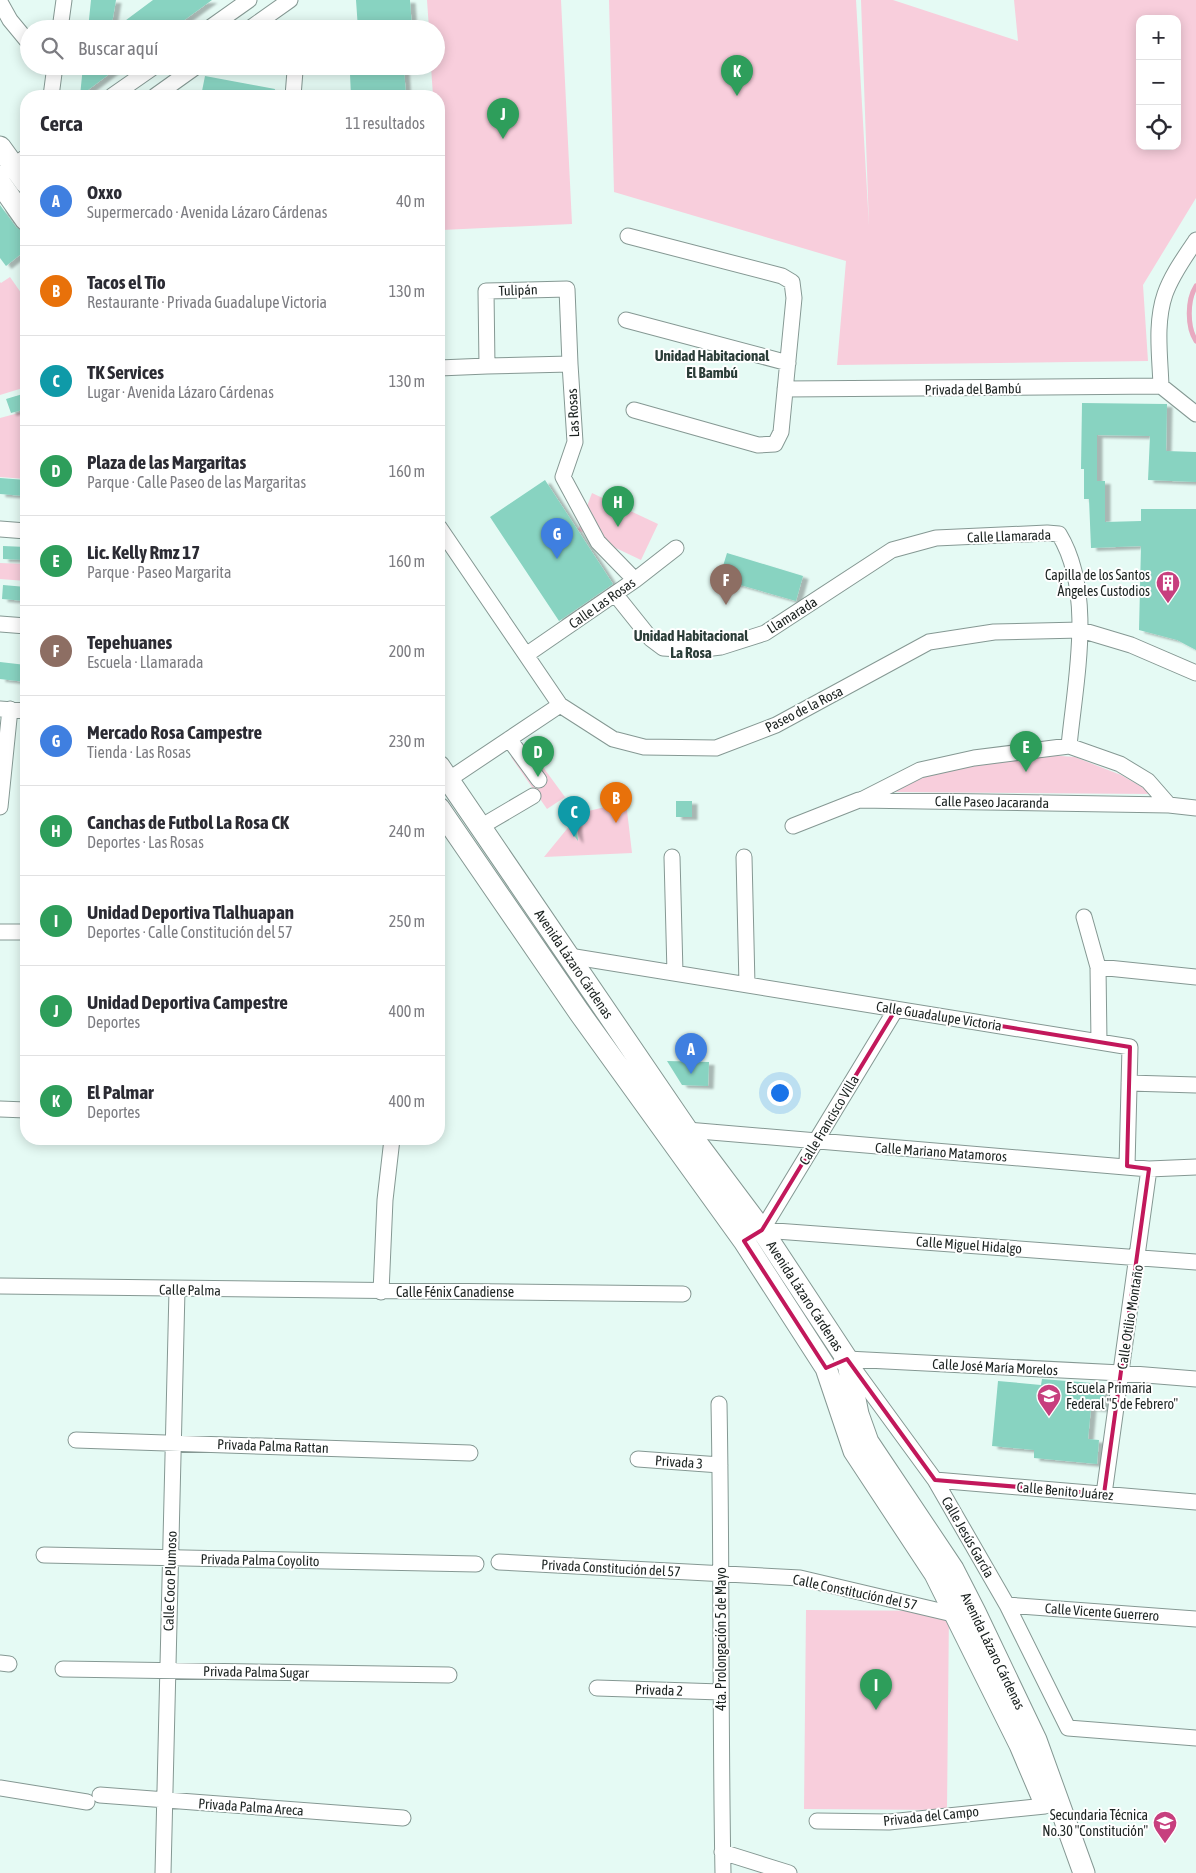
<!DOCTYPE html>
<html lang="es">
<head>
<meta charset="utf-8">
<style>
  body { margin:0; font-family:"Asap Condensed",sans-serif; background:#f2f2f3; color:#2b2b33 }
  .controls { position:absolute; right:15px; top:15px; display:grid; overflow:hidden; border-radius:10px; box-shadow:0 2px 12px #0003 }
  .controls button { width:45px; height:45px; display:grid; place-items:center; padding:0; border:0; border-bottom:1px solid #e1e1e2; background:#fff; color:#2b2b33; font:25px sans-serif }
  .you { position:absolute; left:779px; top:1092px; width:18px; height:18px; margin:-12px; border:4px solid #fff; border-radius:50%; background:#1a73e8; box-shadow:0 0 0 8px #1a73e833 }
  .badge { display:grid; place-items:center; width:32px; height:32px; border-radius:50%; background:#db2777; color:#fff; font-size:16px; font-weight:700 }
  .pin { position:absolute; translate:-50% -41px; filter:drop-shadow(0 1px 2px #0008) }
  .pin::after { content:''; position:absolute; top:26px; width:18px; height:15px; background:inherit; clip-path:polygon(0 0,100% 0,50% 100%) }
  .list { margin:0; padding:0; list-style:none }
  h2 { display:flex; justify-content:space-between; align-items:center; height:65px; margin:0; padding:0 20px; font-size:21px }
  h2 small { font-size:16px; font-weight:400; color:#7c7c81 }
  .list li { display:grid; grid-template-columns:32px 1fr auto; gap:15px; align-items:center; box-sizing:border-box; height:90px; padding:0 20px; border-top:1px solid #e1e1e2 }
  .list b { display:block; font-size:19px; white-space:nowrap }
  .list p { margin:0; font-size:16px; white-space:nowrap; color:#7c7c81 }
  .list em { font-size:16px; font-style:normal; color:#7c7c81 }
  .icon { flex:none; width:28px; height:28px; fill:none; stroke:currentColor; stroke-width:2; stroke-linecap:round; stroke-linejoin:round }
  .map { position:relative; flex:none; width:1196px; height:1873px; overflow:hidden }
  .search { position:absolute; background:#fff; box-shadow:0 2px 12px #0003; left:20px; top:20px; width:425px; height:55px; display:flex; align-items:center; gap:12px; box-sizing:border-box; padding:0 18px; border-radius:28px; color:#7c7c81; font-size:19px }
  .panel { position:absolute; background:#fff; box-shadow:0 2px 12px #0003; left:20px; top:90px; width:425px; height:1055px; border-radius:20px }
  .map>svg:first-child { display:block }
</style>
</head>
<body>
<div class="map">
<svg width="1196" height="1873" viewBox="0 0 1196 1873">
  <defs>
    <filter id="shadow"><feDropShadow dx="5.5" dy="3" stdDeviation="1" flood-color="#0004"/></filter>
  </defs>
  <rect width="100%" height="100%" fill="#e5faf4"/>
  <path fill="#f8cedc" fill-rule="evenodd" d="M 427,0 L 561,0 L 572,224 L 442,230 L 439,181 L 439,96 L 433,96 L 431,66 L 436,66 L 436,29 L 429,29 Z
    M 609,0 L 856,0 L 869,226 L 861,0 L 893,0 L 1018,41 L 1014,0 L 1196,0 L 1196,198 L 1143,285 L 1148,361 L 837,365 L 846,261 L 614,192 ZM 1140,19 L 1177,19 L 1177,146 L 1140,146 Z
    M 10,277 L 26,300 L 26,387 L 0,395 L 0,282 L 1,283 Z
    M 26,411 L 26,479 L 0,477 L 0,418 Z
    M 592,493 L 658,524 L 641,560 L 578,530 Z
    M 0,563 L 26,564 L 26,581 L 0,579 Z
    M 526,744 L 565,797 L 547,809 L 511,757 Z
    M 1033,754 L 1075,757 L 1121,775 L 1154,794 L 888,792 C 934,769 983,763 1033,754 Z
    M 626,802 L 632,853 L 544,857 L 580,813 Z
    M 806,1610 L 949,1611 L 947,1810 L 804,1809 Z"/>
  <g fill="none" stroke-linecap="round" stroke-linejoin="round">
    <path stroke="#e8a9c0" stroke-width="5" d="M 1196,286 C 1187,300 1187,327 1196,341"/>
  </g>
  <path fill="#88d3c1" filter="url(#shadow)" d="M 91,0 L 116,0 L 111,29 L 88,29 Z
    M 153,0 L 212,0 L 172,29 L 114,29 Z
    M 356,0 L 410,0 L 412,29 L 358,29 Z
    M 83,66 L 120,66 L 80,96 Z
    M 404,69 L 406,96 L 351,96 L 350,74 Z
    M 205,76 L 275,89 L 274,96 L 201,96 Z
    M 0,205 L 16,227 L 26,234 L 26,250 L 6,266 L 0,258 Z
    M 26,393 L 26,409 L 11,413 L 6,399 Z
    M 1082,403 L 1167,404 L 1166,451 L 1196,452 L 1196,482 L 1148,480 L 1150,436 L 1097,435 L 1097,481 L 1105,481 L 1105,522 L 1141,521 L 1141,509 L 1196,509 L 1196,650 L 1177,640 L 1139,630 L 1141,546 L 1091,548 L 1089,499 L 1084,499 L 1084,469 L 1081,469 Z
    M 0,478 L 26,480 L 25,496 L 0,494 Z
    M 545,480 L 613,584 L 559,621 L 490,517 Z
    M 3,546 L 26,547 L 26,560 L 3,559 Z
    M 727,553 L 803,576 L 796,601 L 719,579 Z
    M 3,585 L 26,587 L 26,601 L 2,599 Z
    M 0,662 L 26,665 L 26,682 L 0,679 Z
    M 676,801 L 692,801 L 692,817 L 676,817 Z
    M 571,804 L 579,815 L 576,818 L 578,841 L 558,813 Z
    M 667,1061 L 709,1062 L 708,1086 L 682,1085 Z
    M 1042,1379 L 1105,1384 L 1103,1409 L 1091,1408 L 1088,1439 L 1099,1440 L 1097,1464 L 1034,1458 L 1034,1450 L 992,1446 L 998,1381 L 1041,1385 Z"/>
  <g fill="none" stroke-linecap="round" stroke-linejoin="round">
    <defs>
      <path id="street" d="M 0,2 L 10,20 L 29,43
        M 60,29 L 64,0
        M 208,29 L 249,0
        M 249,29 L 290,0
        M 292,66 L 295,71 L 293,96
        M 51,96 L 55,66
        M 112,96 L 155,66
        M 155,96 L 197,66
        M 0,175 L 26,157
        M 628,236 L 782,276 L 792,282 L 794,298 L 781,432 L 775,444 L 758,445 L 634,410
        M 1196,240 C 1185,257 1172,274 1165,294 C 1155,323 1160,356 1161,386 L 1196,414
        M 626,320 L 788,363
        M 487,366 L 570,364 L 575,442 L 563,477 L 598,542 L 635,580
        M 439,368 L 487,366 L 486,291 L 567,289 L 570,364
        M 785,389 L 1161,386
        M 439,527 L 560,705 L 613,739 L 644,747 L 716,748 L 776,725 L 929,642 L 994,632 L 1081,630 L 1131,645 L 1196,673
        M 0,529 L 26,531
        M 615,594 L 651,639 L 663,648 L 695,650 L 721,647 L 765,633 L 892,550 L 936,538 L 1047,533 L 1059,534 C 1095,593 1075,682 1069,746
        M 0,624 L 26,626
        M 526,655 L 635,580 L 676,548
        M 0,709 L 26,711
        M 509,739 L 539,780
        M 439,786 L 560,705
        M 863,799 L 920,770 L 974,758 L 1069,746 L 1120,764 L 1148,781 L 1169,805
        M 0,807 L 10,709
        M 482,826 L 533,796
        M 793,826 L 859,800 L 1169,805 L 1196,808
        M 672,857 L 675,973
        M 744,857 L 747,985
        M 1084,917 L 1098,967 L 1099,1042
        M 0,932 L 26,932
        M 569,956 L 1130,1047 L 1127,1166
        M 1098,967 L 1196,977
        M 1129,1083 L 1196,1085
        M 0,1109 L 26,1110
        M 687,1130 L 1149,1169 L 1196,1167
        M 762,1230 L 896,1009
        M 757,1233 L 762,1230 L 1196,1262
        M 0,1286 L 683,1294
        M 381,1292 L 385,1200 L 392,1139
        M 841,1362 L 847,1359 L 1121,1373 L 1196,1379
        M 851,1365 L 935,1480 L 1007,1605 L 1068,1728 L 1196,1738
        M 719,1404 C 722,1560 720,1717 723,1873
        M 76,1440 L 470,1453
        M 638,1459 L 720,1465
        M 935,1480 L 1196,1502
        M 1104,1494 L 1149,1169
        M 44,1555 L 476,1564
        M 499,1562 L 800,1578 L 957,1615
        M 1007,1605 L 1196,1619
        M 0,1663 L 9,1664
        M 63,1669 L 449,1675
        M 597,1688 L 721,1692
        M 0,1788 L 87,1802
        M 100,1795 L 403,1818
        M 817,1821 L 889,1822 L 1045,1806
        M 722,1852 L 789,1873
        M 163,1873 L 177,1290"/>
      <path id="secondary" d="M 0,147 L 26,183
        M 0,183 L 26,220
        M 439,766 L 687,1130 L 762,1230 L 847,1359 L 858,1414 L 868,1442 L 953,1569 L 975,1612 L 1036,1740 L 1084,1873
        M 439,808 L 579,1012 L 744,1241 L 826,1368 L 854,1451 L 935,1574 L 1020,1745 L 1043,1799"/>
    </defs>
    <use href="#street" stroke="#859893" stroke-width="17"/>
    <use href="#secondary" stroke="#859893" stroke-width="23"/>
    <use href="#street" stroke="#fff" stroke-width="15"/>
    <use href="#secondary" stroke="#fff" stroke-width="21"/>
  </g>
  <path fill="none" stroke="#c2185b" stroke-width="4" stroke-linejoin="round" d="M 896,1009 L 1130,1047 L 1127,1166 L 1149,1169 L 1104,1494 L 935,1480 L 847,1359 L 826,1368 L 744,1241 L 762,1230 Z"/>
  <defs>
    <symbol id="building-pin" viewBox="-11 -11 22 30"><path d="M0 17L-7.5 6A9.5 9.5 0 1 1 7.5 6Z" fill="#c73f7e" stroke="#fff"/><path d="M-4-6H4V6H1V3H-1V6H-4ZM-2.5-4.3h1.7v1.8h-1.7ZM.8-4.3h1.7v1.8H.8ZM-2.5-1h1.7V.8h-1.7ZM.8-1h1.7V.8H.8Z" fill="#fff"/></symbol>
    <symbol id="school-pin" viewBox="-11 -11 22 30"><path d="M0 17L-7.5 6A9.5 9.5 0 1 1 7.5 6Z" fill="#c73f7e" stroke="#fff"/><path d="M0-5L7-2L0 1L-7-2ZM-4 1L0 2.5L4 1V4Q0 6-4 4Z" fill="#fff"/></symbol>
  </defs>
  <g fill-rule="evenodd">
    <use href="#building-pin" x="1154" y="569" width="28" height="38"/>
    <use href="#school-pin" x="1035" y="1382" width="28" height="38"/>
    <use href="#school-pin" x="1151" y="1809" width="28" height="38"/>
  </g>
  <g text-anchor="middle" dominant-baseline="central" stroke-width="4" stroke-linejoin="round" paint-order="stroke">
    <g font-size="14" fill="#1c2321" stroke="#fff">
      <text transform="translate(518 290) rotate(-2)">Tulipán</text>
      <text transform="translate(973 389) rotate(-1)">Privada del Bambú</text>
      <text transform="translate(573 413) rotate(-93)">Las Rosas</text>
      <text transform="translate(1009 536) rotate(-2)">Calle Llamarada</text>
      <text transform="translate(602 603) rotate(-35)">Calle Las Rosas</text>
      <text transform="translate(792 615) rotate(-32)">Llamarada</text>
      <text transform="translate(804 709) rotate(-27)">Paseo de la Rosa</text>
      <text transform="translate(992 802) rotate(1)">Calle Paseo Jacaranda</text>
      <text transform="translate(574 964) rotate(56)">Avenida Lázaro Cárdenas</text>
      <text transform="translate(939 1016) rotate(9)">Calle Guadalupe Victoria</text>
      <text transform="translate(829 1120) rotate(-59)">Calle Francisco Villa</text>
      <text transform="translate(941 1152) rotate(4)">Calle Mariano Matamoros</text>
      <text transform="translate(969 1245) rotate(4)">Calle Miguel Hidalgo</text>
      <text transform="translate(190 1290) rotate(1)">Calle Palma</text>
      <text x="455" y="1292">Calle Fénix Canadiense</text>
      <text transform="translate(805 1296) rotate(57)">Avenida Lázaro Cárdenas</text>
      <text transform="translate(1130 1317) rotate(-81)">Calle Otilio Montaño</text>
      <text transform="translate(995 1367) rotate(3)">Calle José María Morelos</text>
      <text transform="translate(273 1446) rotate(2)">Privada Palma Rattan</text>
      <text transform="translate(679 1462) rotate(4)">Privada 3</text>
      <text transform="translate(1065 1491) rotate(5)">Calle Benito Juárez</text>
      <text transform="translate(968 1537) rotate(60)">Calle Jesús García</text>
      <text transform="translate(260 1560) rotate(1)">Privada Palma Coyolito</text>
      <text transform="translate(611 1568) rotate(3)">Privada Constitución del 57</text>
      <text transform="translate(170 1581) rotate(-88)">Calle Coco Plumoso</text>
      <text transform="translate(855 1592) rotate(12)">Calle Constitución del 57</text>
      <text transform="translate(1102 1612) rotate(4)">Calle Vicente Guerrero</text>
      <text transform="translate(721 1639) rotate(-90)">4ta. Prolongación 5 de Mayo</text>
      <text transform="translate(993 1651) rotate(64)">Avenida Lázaro Cárdenas</text>
      <text transform="translate(256 1672) rotate(1)">Privada Palma Sugar</text>
      <text transform="translate(659 1690) rotate(2)">Privada 2</text>
      <text transform="translate(251 1807) rotate(4)">Privada Palma Areca</text>
      <text transform="translate(931 1816) rotate(-6)">Privada del Campo</text>
    </g>
    <g font-size="14" fill="#1c2321" stroke="#fff" text-anchor="end">
      <text x="1150" y="575">Capilla de los Santos<tspan x="1150" dy="16">Ángeles Custodios</tspan></text>
      <text x="1066" y="1388" text-anchor="start">Escuela Primaria<tspan x="1066" dy="16">Federal "5 de Febrero"</tspan></text>
      <text x="1148" y="1815">Secundaria Técnica<tspan x="1148" dy="16">No.30 "Constitución"</tspan></text>
    </g>
    <g font-size="15" font-weight="bold" fill="#2b3d38" stroke="#fff">
      <text x="712" y="355">Unidad Habitacional<tspan x="712" dy="17">El Bambú</tspan></text>
      <text x="691" y="635">Unidad Habitacional<tspan x="691" dy="17">La Rosa</tspan></text>
    </g>
  </g>
</svg>
<div class="controls">
<button>+</button>
<button>−</button>
<button><svg class="icon" aria-label="locate" viewBox="0 0 24 24"><circle cx="12" cy="12" r="6"/><path d="M12 2v4M12 18v4M2 12h4M18 12h4"/></svg></button>
</div>
<div class="you"></div>
<div class="pin badge" style="left:691px;top:1074px;background:#3f7fe0">A</div>
<div class="pin badge" style="left:616px;top:823px;background:#e8710a">B</div>
<div class="pin badge" style="left:574px;top:837px;background:#0f9aa8">C</div>
<div class="pin badge" style="left:538px;top:777px;background:#2e9e5b">D</div>
<div class="pin badge" style="left:1026px;top:772px;background:#2e9e5b">E</div>
<div class="pin badge" style="left:726px;top:605px;background:#8d6e63">F</div>
<div class="pin badge" style="left:557px;top:559px;background:#3f7fe0">G</div>
<div class="pin badge" style="left:618px;top:527px;background:#2e9e5b">H</div>
<div class="pin badge" style="left:876px;top:1710px;background:#2e9e5b">I</div>
<div class="pin badge" style="left:503px;top:139px;background:#2e9e5b">J</div>
<div class="pin badge" style="left:737px;top:96px;background:#2e9e5b">K</div>
<div class="search"><svg class="icon" aria-label="search" viewBox="0 0 24 24"><circle cx="10" cy="10" r="6"/><path d="M15 15l6 6"/></svg>Buscar aquí</div>
<section class="panel">
<h2>Cerca<small>11 resultados</small></h2>
<ul class="list">
<li><span class="badge" style="background:#3f7fe0">A</span><div><b>Oxxo</b><p>Supermercado · Avenida Lázaro Cárdenas</p></div><em>40 m</em></li>
<li><span class="badge" style="background:#e8710a">B</span><div><b>Tacos el Tio</b><p>Restaurante · Privada Guadalupe Victoria</p></div><em>130 m</em></li>
<li><span class="badge" style="background:#0f9aa8">C</span><div><b>TK Services</b><p>Lugar · Avenida Lázaro Cárdenas</p></div><em>130 m</em></li>
<li><span class="badge" style="background:#2e9e5b">D</span><div><b>Plaza de las Margaritas</b><p>Parque · Calle Paseo de las Margaritas</p></div><em>160 m</em></li>
<li><span class="badge" style="background:#2e9e5b">E</span><div><b>Lic. Kelly Rmz 17</b><p>Parque · Paseo Margarita</p></div><em>160 m</em></li>
<li><span class="badge" style="background:#8d6e63">F</span><div><b>Tepehuanes</b><p>Escuela · Llamarada</p></div><em>200 m</em></li>
<li><span class="badge" style="background:#3f7fe0">G</span><div><b>Mercado Rosa Campestre</b><p>Tienda · Las Rosas</p></div><em>230 m</em></li>
<li><span class="badge" style="background:#2e9e5b">H</span><div><b>Canchas de Futbol La Rosa CK</b><p>Deportes · Las Rosas</p></div><em>240 m</em></li>
<li><span class="badge" style="background:#2e9e5b">I</span><div><b>Unidad Deportiva Tlalhuapan</b><p>Deportes · Calle Constitución del 57</p></div><em>250 m</em></li>
<li><span class="badge" style="background:#2e9e5b">J</span><div><b>Unidad Deportiva Campestre</b><p>Deportes</p></div><em>400 m</em></li>
<li><span class="badge" style="background:#2e9e5b">K</span><div><b>El Palmar</b><p>Deportes</p></div><em>400 m</em></li>
</ul>
</section>
</div>
</body>
</html>
